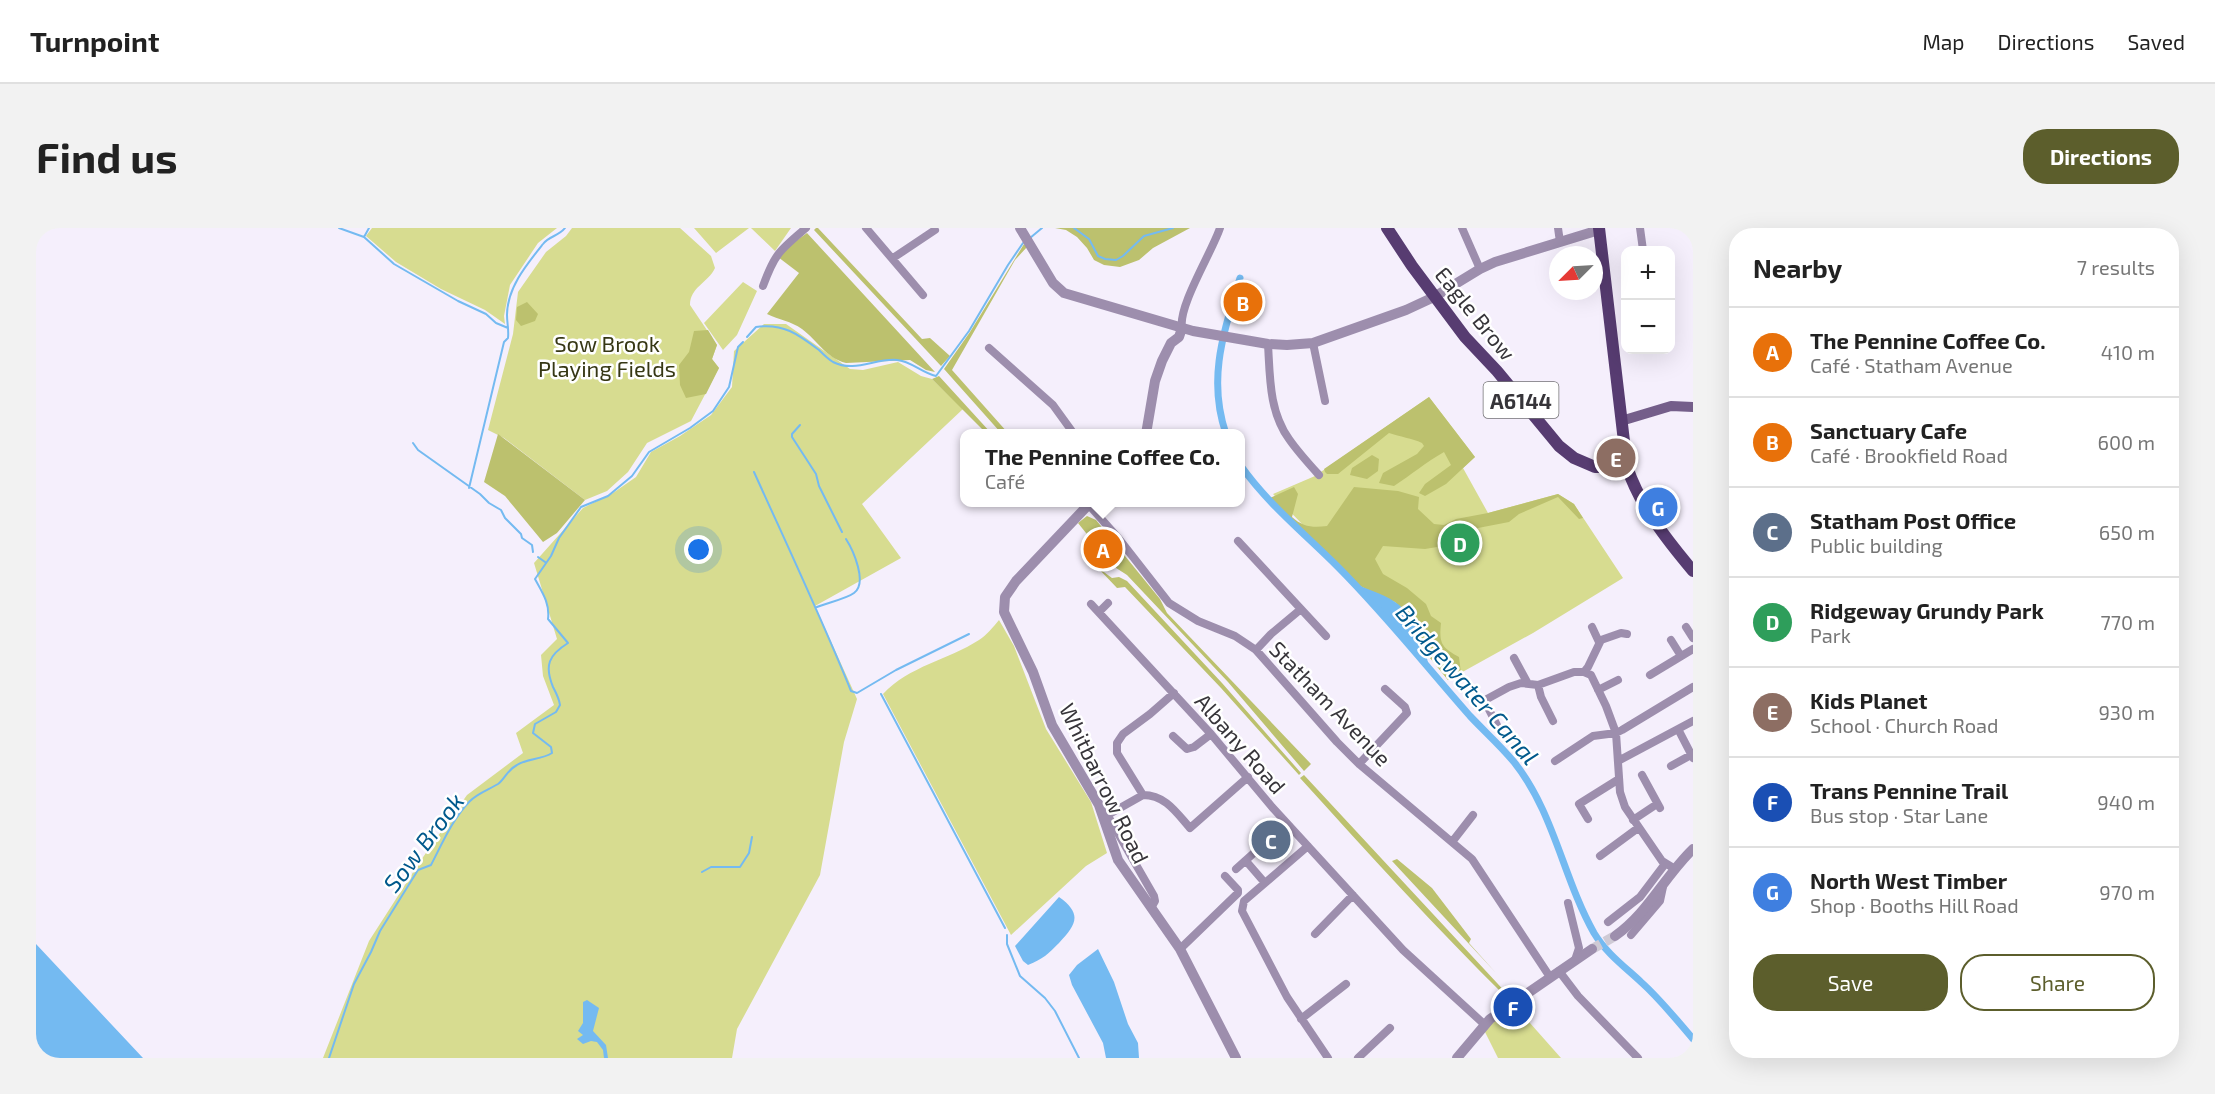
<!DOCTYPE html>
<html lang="en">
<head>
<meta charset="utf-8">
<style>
  body { margin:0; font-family:"Exo 2",sans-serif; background:#f2f2f2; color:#222 }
  .controls { position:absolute; right:18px; top:18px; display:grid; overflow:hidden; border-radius:12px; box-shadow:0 6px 24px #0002 }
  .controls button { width:54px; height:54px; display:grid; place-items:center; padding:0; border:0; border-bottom:2px solid #e0e0e0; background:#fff; color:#222; font:30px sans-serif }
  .compass { position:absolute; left:1513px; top:18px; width:54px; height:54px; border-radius:50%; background:#fff; box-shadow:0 6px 24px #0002; rotate:246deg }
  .you { position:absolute; left:663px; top:322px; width:21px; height:21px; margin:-15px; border:4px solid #fff; border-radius:50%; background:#1a73e8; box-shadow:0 0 0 9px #1a73e833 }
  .badge { display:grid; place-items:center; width:39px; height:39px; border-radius:50%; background:#5c5e2c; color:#fff; font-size:20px; font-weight:700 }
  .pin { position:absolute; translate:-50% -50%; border:3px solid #fff; box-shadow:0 2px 6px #0006 }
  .popup { position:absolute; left:924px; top:201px; width:285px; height:78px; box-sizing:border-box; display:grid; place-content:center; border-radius:12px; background:#fff; filter:drop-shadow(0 2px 4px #0005); font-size:20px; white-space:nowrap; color:#767676 }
  .popup b { font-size:22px; color:#222 }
  .popup::after { content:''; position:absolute; left:50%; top:100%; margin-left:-12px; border:12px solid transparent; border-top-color:#fff }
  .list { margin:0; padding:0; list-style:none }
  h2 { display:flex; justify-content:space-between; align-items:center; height:78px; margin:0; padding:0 24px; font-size:26px }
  h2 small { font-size:20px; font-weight:400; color:#767676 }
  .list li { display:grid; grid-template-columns:39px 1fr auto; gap:18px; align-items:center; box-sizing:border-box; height:90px; padding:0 24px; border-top:2px solid #e0e0e0 }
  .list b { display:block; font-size:22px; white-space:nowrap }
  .list p { margin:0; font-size:20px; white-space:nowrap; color:#767676 }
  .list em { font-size:20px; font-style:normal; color:#767676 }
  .actions { display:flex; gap:12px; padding:18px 24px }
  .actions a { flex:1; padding:14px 0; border:2px solid #5c5e2c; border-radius:24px; text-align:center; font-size:21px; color:#5c5e2c }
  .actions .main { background:#5c5e2c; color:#fff }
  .map { position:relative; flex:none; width:1657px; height:830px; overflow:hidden; border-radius:24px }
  header { display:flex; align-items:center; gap:36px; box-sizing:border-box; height:84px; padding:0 30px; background:#fff; border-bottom:2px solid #e0e0e0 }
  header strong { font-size:28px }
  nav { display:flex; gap:33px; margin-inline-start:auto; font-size:21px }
  .intro { display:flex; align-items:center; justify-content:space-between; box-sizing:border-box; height:144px; padding:0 36px }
  h1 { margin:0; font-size:42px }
  .button { padding:15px 27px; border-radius:24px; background:#5c5e2c; color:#fff; font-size:21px; font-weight:700 }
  main { display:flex; gap:36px; padding:0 36px }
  aside { flex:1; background:#fff; border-radius:24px; box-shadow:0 6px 24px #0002 }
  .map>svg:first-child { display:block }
</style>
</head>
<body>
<header>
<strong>Turnpoint</strong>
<nav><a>Map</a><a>Directions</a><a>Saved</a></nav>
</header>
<div class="intro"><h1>Find us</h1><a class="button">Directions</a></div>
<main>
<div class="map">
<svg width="1657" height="830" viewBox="0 0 1657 830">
  <rect width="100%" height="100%" fill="#f5effc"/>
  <path fill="#d7dc90" d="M 336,0 L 521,0 L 502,15 L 474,57 L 468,88 L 469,96 L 449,82 L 405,61 L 360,34 L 330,8 Z
    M 536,0 L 644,0 L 675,28 L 679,40 C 672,55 654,59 654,77 L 681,117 L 676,131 L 683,140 L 655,193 L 611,215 L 592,244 L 571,263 L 549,272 L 468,210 L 452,202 L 477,106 L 482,64 L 510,24 L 530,8 Z
    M 658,0 L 713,0 L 680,25 Z
    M 715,0 L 755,0 L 739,23 Z
    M 707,54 L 721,63 L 701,107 L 687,122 L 668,95 Z
    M 728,96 L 750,96 L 814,141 L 827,142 L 862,134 L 885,148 L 896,151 L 927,181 L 826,276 L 865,330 L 779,378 L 821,471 L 808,514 L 784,647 L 701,801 L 696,830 L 287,830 L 333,713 L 385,632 L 431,567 L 487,525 L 480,505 L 518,477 L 507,448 L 505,427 L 521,411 L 498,335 L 547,280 L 577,265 L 600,249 L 615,224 L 644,208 L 675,187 L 696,159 L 698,123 Z
    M 1393,169 L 1439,229 L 1427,240 L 1452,285 L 1522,266 L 1538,276 L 1587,350 L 1497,405 L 1412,452 L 1390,425 L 1378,393 L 1359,374 L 1329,361 L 1237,266 L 1279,248 Z
    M 963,392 L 978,418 L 1010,501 L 1055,574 L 1071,625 L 1050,638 L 975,707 L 847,466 C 873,438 912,432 943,412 C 951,407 957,399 963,392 Z
    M 1478,777 L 1525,830 L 1462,830 L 1448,802 Z"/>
  <path fill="#bcc16e" d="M 780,0 L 782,0 L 886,111 L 894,110 L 914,128 L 905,138 L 778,2 Z
    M 1019,0 L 1154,0 L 1117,20 L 1103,32 L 1084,39 L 1068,37 L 1058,32 L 1051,20 L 1041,9 L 1030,2 Z
    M 771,5 L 899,144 L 890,142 L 874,132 L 810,135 C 790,130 781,112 766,101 C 755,93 743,92 731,86 L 763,45 L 742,29 L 746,23 Z
    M 988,16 L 991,19 L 979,32 L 916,142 L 972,205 L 965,205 L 908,141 L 934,104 Z
    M 491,74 L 502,86 L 499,93 L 485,98 L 480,92 L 481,79 Z
    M 672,102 L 681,117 L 676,131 L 683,140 L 670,166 L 650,170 L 644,157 L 643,137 L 653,124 L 658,103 Z
    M 903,148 L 955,205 L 950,205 L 896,151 Z
    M 1393,169 L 1439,229 L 1410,256 L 1389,268 L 1383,265 L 1389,256 L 1415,237 L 1408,224 C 1390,234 1375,247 1358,258 L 1343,255 L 1347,245 L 1381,226 L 1388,218 L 1386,215 C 1376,210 1364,209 1353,205 L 1302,246 L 1291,246 L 1289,244 L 1288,241 Z
    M 462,206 L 549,272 L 521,305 L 507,314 L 469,268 L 448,254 Z
    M 1336,227 L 1343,231 L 1342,243 L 1331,251 L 1314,247 L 1316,240 Z
    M 1258,259 L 1262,266 L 1256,289 C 1267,299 1277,300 1291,298 L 1318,259 L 1362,263 L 1383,269 L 1382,281 L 1398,296 L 1408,297 L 1420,291 L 1452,285 L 1522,266 L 1538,276 L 1547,290 L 1543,291 L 1522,269 L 1483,286 L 1473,294 L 1442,300 L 1401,319 L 1389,321 L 1347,318 L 1339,331 L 1347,346 L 1371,360 L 1390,376 L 1395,388 L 1405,395 C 1403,415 1405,419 1423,429 L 1425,445 L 1412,452 L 1390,425 L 1378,393 L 1359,374 L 1315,354 L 1232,271 Z
    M 1051,288 L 1060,292 L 1074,309 L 1074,315 L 1062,320 L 1042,295 Z
    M 1080,317 L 1124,371 L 1131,385 L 1275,536 L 1268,543 L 1192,454 L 1091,347 L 1077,338 L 1084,331 L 1076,322 Z
    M 1061,339 L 1076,350 L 1083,349 L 1091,353 L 1186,455 L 1265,545 L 1263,547 L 1185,460 L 1089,359 L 1081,360 Z
    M 1268,547 L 1474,769 L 1472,771 C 1400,700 1332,625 1264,550 Z
    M 1361,631 L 1396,660 L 1435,711 L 1433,715 L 1460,745 L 1356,633 Z"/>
  <path fill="#74baf1" d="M 1315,354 C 1329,361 1346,365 1359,374 C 1380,388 1389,416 1393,440 Z
    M 1023,669 C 1047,686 1040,697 1023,715 C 1012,726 1007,731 992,737 L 987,733 L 979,718 Z
    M 0,716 L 107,830 L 0,830 Z
    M 1062,721 L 1078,754 L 1092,796 L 1102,815 L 1103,830 L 1070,830 L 1067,815 L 1036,757 L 1033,747 L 1041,737 Z
    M 551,772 L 563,780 L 557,803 L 570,817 L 572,830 L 568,830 L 567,822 L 561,814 L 555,813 L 547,816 L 541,811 L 547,807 L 542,803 L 547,795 L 547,774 Z"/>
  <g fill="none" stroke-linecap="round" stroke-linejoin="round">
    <path stroke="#74baf1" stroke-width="2" d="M 303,0 L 328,9 L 358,36 L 422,73 L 450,86 L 460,95 L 472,100
      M 1038,0 L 1053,11 L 1062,28 L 1069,31 L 1080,32 L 1087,28 L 1108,8 L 1137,0
      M 328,9 L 333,0
      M 994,10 L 1006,0
      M 711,109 L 720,99 C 747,95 762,106 783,122 C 787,126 792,131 797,134 C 819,145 839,130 861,132 C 875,133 886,145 900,148 L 933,103 L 972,37 L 987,15
      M 764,197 L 756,206 L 756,209 L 780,246 L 783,258 L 806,304
      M 377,215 L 382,222 L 444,266 L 453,275 L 465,282 L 469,290 L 485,306 L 486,310 L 496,317 L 497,324
      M 718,244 C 751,317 785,389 815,463 L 821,465 L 860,442 L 933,406
      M 433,260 L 468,114 L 472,110 C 473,102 471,95 471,87 C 471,60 491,36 507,16 C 513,8 523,8 529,0
      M 502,329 L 509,334
      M 781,379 C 790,375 810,371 818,365 C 832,355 817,322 810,311
      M 845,466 L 969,700
      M 666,644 L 675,639 L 704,639 L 713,625 L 716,609
      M 971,707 L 971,716 L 984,748 L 1009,770 L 1019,783 L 1043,830
      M 293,830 L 318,756 L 335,724 L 344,703 L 382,642 L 395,637 C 406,616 417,590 434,573 C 442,565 452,562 462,556 C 469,551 471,542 481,537 C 492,530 505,532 516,525 L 515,519 L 497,505 L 499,496 L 520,484 L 524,477 C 523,470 520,465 517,459 C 508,437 513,427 532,415 L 512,391 C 514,375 506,364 499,351 L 515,328 L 523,310 L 545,279 L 572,268 L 596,248 L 613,224 L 654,200 L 677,183 L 693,159 L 702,119 L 707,114"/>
    <path stroke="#74baf1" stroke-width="7" d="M 1190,206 C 1171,150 1188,104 1204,50
      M 1205,238 C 1232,276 1269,306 1302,339 C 1349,386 1390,438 1434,488 C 1448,503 1464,517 1478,534 C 1518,584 1527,650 1558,705 C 1570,725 1589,739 1605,754 C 1624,771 1640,791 1657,811"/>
    <path stroke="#cfcad5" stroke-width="10" stroke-dasharray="10 5" stroke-linecap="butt" d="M 1556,721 L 1579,708"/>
    <path stroke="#9d8ead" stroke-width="8" d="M 830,0 L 887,67
      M 1426,0 L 1444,41
      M 1522,0 L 1524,14
      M 1604,0 L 1607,22
      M 857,30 L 899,2
      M 727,58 C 739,25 744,22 770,0
      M 1146,100 C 1142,78 1176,24 1184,0
      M 1277,115 L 1289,173
      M 1232,116 C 1234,149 1233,183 1253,211 C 1262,224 1273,236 1283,247
      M 953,120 L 1017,177 L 1038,206
      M 1053,277 L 1083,311 L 1133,375 L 1162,393 L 1199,408 L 1220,422 L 1301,514 L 1323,536 L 1436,631 L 1514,749
      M 1202,313 L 1290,408
      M 1055,376 L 1175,506 L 1236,579 L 1367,722 L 1448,796
      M 1063,384 L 1072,375
      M 1556,399 L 1563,414
      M 1650,399 L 1657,410
      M 1635,412 L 1645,428
      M 1220,422 L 1235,406 L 1265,381
      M 1478,430 L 1491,454
      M 1548,444 L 1552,439 L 1565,412 L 1585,405 L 1591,406
      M 1614,447 L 1657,421
      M 1502,457 L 1505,469 L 1517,493
      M 1562,462 L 1582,452
      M 1449,474 L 1461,497
      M 1440,477 L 1473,459 L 1485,455 L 1502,457 L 1538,444 L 1548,444 L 1555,447 L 1570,478 L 1580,505 L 1584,564 L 1589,579 L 1626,633 L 1639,641
      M 1642,501 L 1657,530
      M 1137,508 L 1151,521 L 1158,519 L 1175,506
      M 1519,533 L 1557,508 L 1580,505 L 1586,502 L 1657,459
      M 1582,533 L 1657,493
      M 1323,536 L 1371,485 L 1369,479 L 1349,461
      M 1635,538 L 1655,527
      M 1606,547 L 1624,580
      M 1107,567 L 1081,525 L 1081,515 L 1087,506 L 1114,486 L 1138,465
      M 1072,588 L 1118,668 L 1119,673 L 1115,680
      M 1068,589 L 1107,567 C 1129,567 1140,584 1154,600 L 1212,549
      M 1552,591 L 1543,576 L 1583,551
      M 1597,592 L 1621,576
      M 1416,614 L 1437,587
      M 1272,618 L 1208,673 L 1206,683 L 1251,769 L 1292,830
      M 1564,628 L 1602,600
      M 1210,633 L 1229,655
      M 1200,641 L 1219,624
      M 1532,675 L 1543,720 L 1539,732
      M 1572,694 L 1604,669 L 1629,636
      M 1279,706 L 1317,667
      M 1595,707 L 1624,673 L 1627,659
      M 1144,721 L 1202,665 L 1202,662 L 1189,648
      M 1523,743 L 1542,768 L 1602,830
      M 1265,791 L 1310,756
      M 1322,830 L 1354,800"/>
    <path stroke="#9d8ead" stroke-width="10" d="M 984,0 L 1017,55 L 1028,65 L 1157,103 L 1232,116 L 1251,117 L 1277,115 L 1370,82 L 1398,69 L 1444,41 L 1459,34 L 1563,2
      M 1110,206 L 1119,153 L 1126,133 L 1135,115 L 1143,109 L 1146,100
      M 1055,274 L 980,353 L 969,369 L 968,384 L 997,444 L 1016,497 L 1063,577 L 1082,632 L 1144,721 L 1200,830
      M 1579,708 C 1612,685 1628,649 1657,621
      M 1421,830 L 1454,791 L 1556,721"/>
    <path stroke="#745e8a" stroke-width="10" d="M 1585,193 L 1635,178 L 1657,179"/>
    <path stroke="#573c71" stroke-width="12" d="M 1351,0 L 1376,38 L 1429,109 L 1461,143 L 1523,218 L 1538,230 L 1559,239 L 1591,239
      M 1563,0 L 1591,239 C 1604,278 1631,312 1657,343"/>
  </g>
  <g text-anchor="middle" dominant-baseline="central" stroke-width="5" stroke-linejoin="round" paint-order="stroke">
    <rect fill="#fff" stroke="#737275" stroke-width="1.5" x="1447.5" y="154" width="75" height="36" rx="4.5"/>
    <g font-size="21" font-weight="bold" fill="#37353a">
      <text x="1485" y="172">A6144</text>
    </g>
    <g font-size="22" fill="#37353a" stroke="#fff">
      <text transform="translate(1440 85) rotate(51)">Eagle Brow</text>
      <text transform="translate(1295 475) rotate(46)">Statham Avenue</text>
      <text transform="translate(1205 515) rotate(49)">Albany Road</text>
      <text transform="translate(1069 555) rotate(64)">Whitbarrow Road</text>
    </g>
    <g font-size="22" fill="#363714" stroke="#fff">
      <text x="571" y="115">Sow Brook<tspan x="571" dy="25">Playing Fields</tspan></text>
    </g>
    <g font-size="24" font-style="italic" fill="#00598c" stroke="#fff">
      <text transform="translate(1432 456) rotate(49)">Bridgewater Canal</text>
      <text transform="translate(387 614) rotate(-53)">Sow Brook</text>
    </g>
  </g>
</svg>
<div class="controls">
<button>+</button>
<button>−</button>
</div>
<svg class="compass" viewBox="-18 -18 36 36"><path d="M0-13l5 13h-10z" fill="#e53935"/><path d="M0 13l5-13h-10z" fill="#767676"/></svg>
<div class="you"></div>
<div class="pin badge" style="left:1067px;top:321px;background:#e8710a">A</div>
<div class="popup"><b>The Pennine Coffee Co.</b>Café</div>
<div class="pin badge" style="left:1207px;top:74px;background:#e8710a">B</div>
<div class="pin badge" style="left:1235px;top:612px;background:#5c6f8a">C</div>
<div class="pin badge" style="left:1424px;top:315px;background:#2e9e5b">D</div>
<div class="pin badge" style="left:1580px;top:230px;background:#8d6e63">E</div>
<div class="pin badge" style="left:1477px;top:779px;background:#1a4fb4">F</div>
<div class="pin badge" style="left:1622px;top:279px;background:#3f7fe0">G</div>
</div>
<aside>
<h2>Nearby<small>7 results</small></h2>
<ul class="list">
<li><span class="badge" style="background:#e8710a">A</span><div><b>The Pennine Coffee Co.</b><p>Café · Statham Avenue</p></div><em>410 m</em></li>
<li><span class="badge" style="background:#e8710a">B</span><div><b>Sanctuary Cafe</b><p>Café · Brookfield Road</p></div><em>600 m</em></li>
<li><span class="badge" style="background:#5c6f8a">C</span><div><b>Statham Post Office</b><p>Public building</p></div><em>650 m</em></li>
<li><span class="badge" style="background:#2e9e5b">D</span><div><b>Ridgeway Grundy Park</b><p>Park</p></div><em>770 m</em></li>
<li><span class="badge" style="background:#8d6e63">E</span><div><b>Kids Planet</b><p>School · Church Road</p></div><em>930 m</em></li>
<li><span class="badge" style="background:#1a4fb4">F</span><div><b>Trans Pennine Trail</b><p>Bus stop · Star Lane</p></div><em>940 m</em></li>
<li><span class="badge" style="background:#3f7fe0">G</span><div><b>North West Timber</b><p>Shop · Booths Hill Road</p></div><em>970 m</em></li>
</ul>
<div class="actions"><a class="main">Save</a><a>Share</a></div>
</aside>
</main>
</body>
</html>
